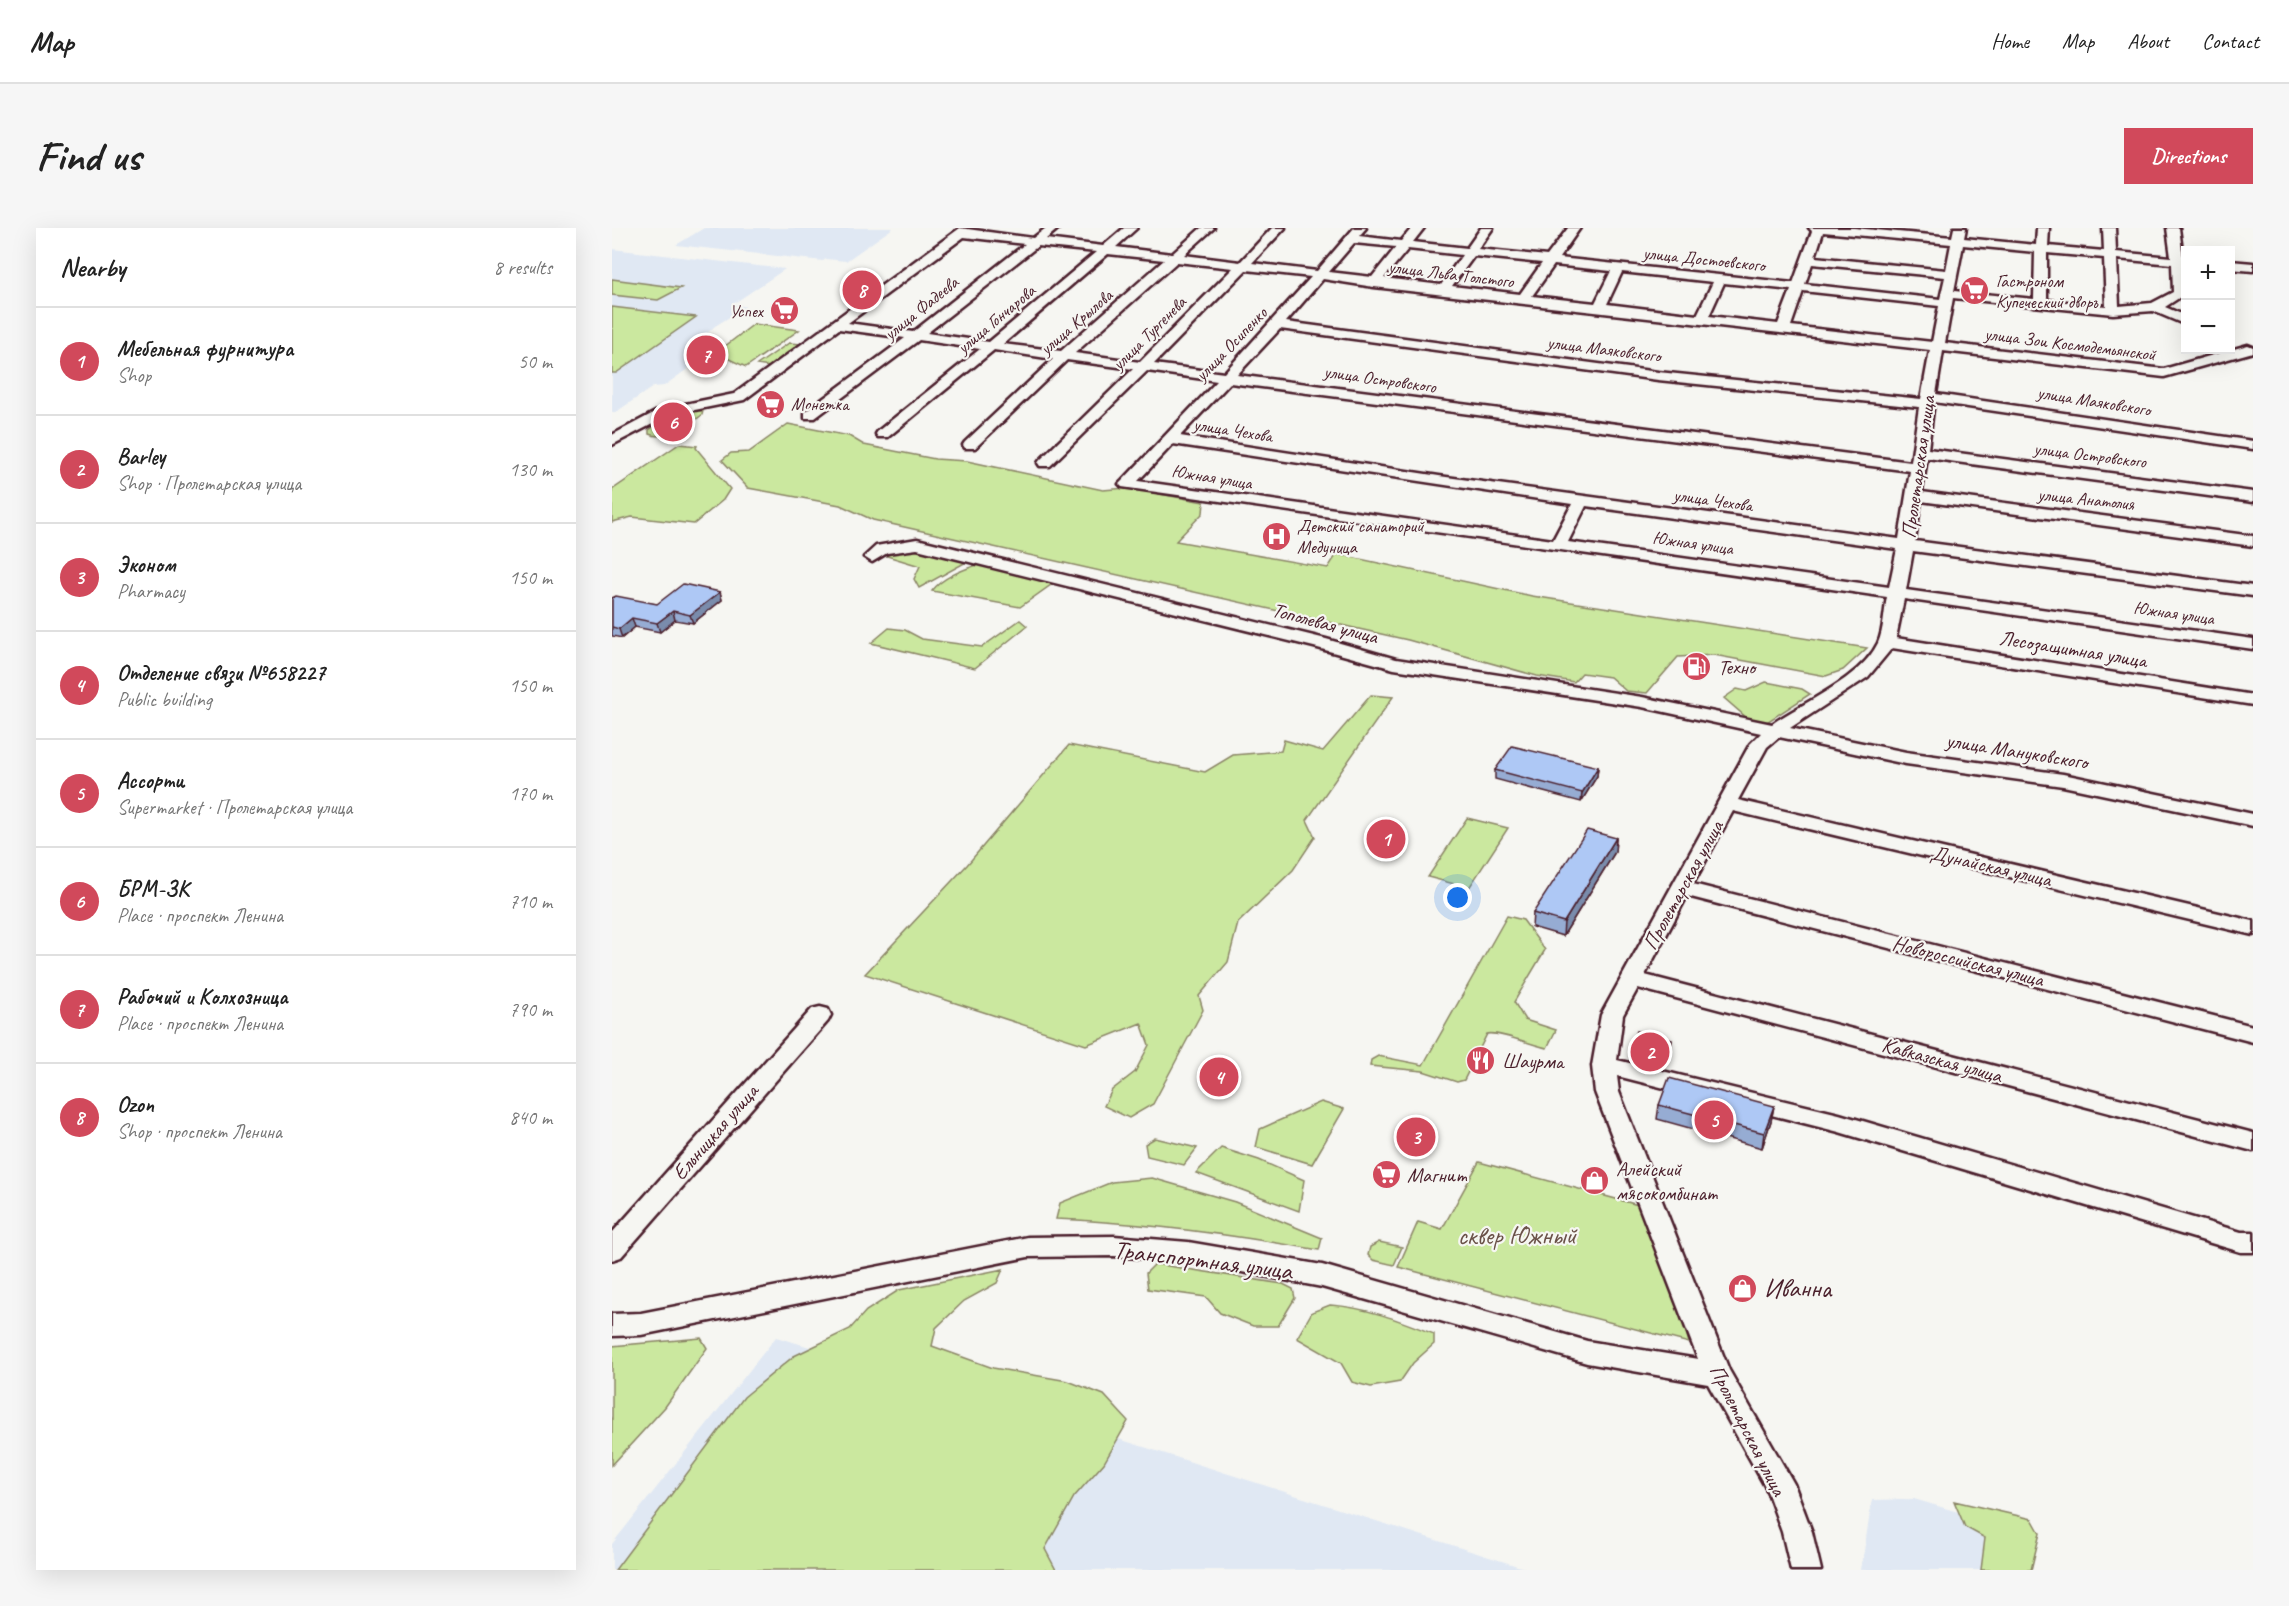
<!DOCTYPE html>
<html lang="en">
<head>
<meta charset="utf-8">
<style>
  body { margin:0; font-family:Caveat,sans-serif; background:#f6f6f6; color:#222 }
  .controls { position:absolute; right:18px; top:18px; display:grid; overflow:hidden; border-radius:0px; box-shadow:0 6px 24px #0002 }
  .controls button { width:54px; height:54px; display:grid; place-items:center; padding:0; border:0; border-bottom:2px solid #e0e0e0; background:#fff; color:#222; font:30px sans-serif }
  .you { position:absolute; left:846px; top:670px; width:21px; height:21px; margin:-15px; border:4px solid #fff; border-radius:50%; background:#1a73e8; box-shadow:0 0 0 9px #1a73e833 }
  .badge { display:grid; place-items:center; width:39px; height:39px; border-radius:50%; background:#d1495b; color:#fff; font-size:20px; font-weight:700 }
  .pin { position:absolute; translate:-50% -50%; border:3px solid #fff; box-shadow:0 2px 6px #0006 }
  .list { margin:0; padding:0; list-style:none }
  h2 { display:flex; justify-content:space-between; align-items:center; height:78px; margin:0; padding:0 24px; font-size:26px }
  h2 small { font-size:20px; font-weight:400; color:#767676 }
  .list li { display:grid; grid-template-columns:39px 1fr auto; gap:18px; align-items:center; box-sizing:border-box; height:108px; padding:0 24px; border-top:2px solid #e0e0e0 }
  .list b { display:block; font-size:22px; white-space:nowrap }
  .list p { margin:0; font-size:20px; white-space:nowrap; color:#767676 }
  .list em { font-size:20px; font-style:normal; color:#767676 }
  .map { position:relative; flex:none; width:1641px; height:1342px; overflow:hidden; border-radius:0px }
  header { display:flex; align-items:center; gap:36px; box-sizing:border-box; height:84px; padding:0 30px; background:#fff; border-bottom:2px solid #e0e0e0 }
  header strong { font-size:28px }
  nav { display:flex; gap:33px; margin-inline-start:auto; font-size:21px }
  .intro { display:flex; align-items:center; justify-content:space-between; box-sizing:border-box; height:144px; padding:0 36px }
  h1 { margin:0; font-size:42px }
  .button { padding:15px 27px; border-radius:0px; background:#d1495b; color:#fff; font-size:21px; font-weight:700 }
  main { display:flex; gap:36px; padding:0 36px }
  aside { flex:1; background:#fff; border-radius:0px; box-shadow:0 6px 24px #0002 }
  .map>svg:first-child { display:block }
</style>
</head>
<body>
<header>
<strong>Map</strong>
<nav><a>Home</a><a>Map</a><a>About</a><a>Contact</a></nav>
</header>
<div class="intro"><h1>Find us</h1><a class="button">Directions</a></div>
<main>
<aside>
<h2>Nearby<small>8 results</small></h2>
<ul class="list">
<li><span class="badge">1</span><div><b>Мебельная фурнитура</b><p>Shop</p></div><em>50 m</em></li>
<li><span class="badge">2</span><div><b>Barley</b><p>Shop · Пролетарская улица</p></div><em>130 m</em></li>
<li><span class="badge">3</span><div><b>Эконом</b><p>Pharmacy</p></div><em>150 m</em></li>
<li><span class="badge">4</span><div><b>Отделение связи №658227</b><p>Public building</p></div><em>150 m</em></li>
<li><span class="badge">5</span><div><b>Ассорти</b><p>Supermarket · Пролетарская улица</p></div><em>170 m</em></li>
<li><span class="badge">6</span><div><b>БРМ-ЗК</b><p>Place · проспект Ленина</p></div><em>710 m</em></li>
<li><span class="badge">7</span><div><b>Рабочий и Колхозница</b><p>Place · проспект Ленина</p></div><em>790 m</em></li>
<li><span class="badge">8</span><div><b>Ozon</b><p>Shop · проспект Ленина</p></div><em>840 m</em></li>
</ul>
</aside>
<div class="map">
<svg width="1641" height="1342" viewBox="0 0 1641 1342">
  <rect width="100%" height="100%" fill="#f6f6f2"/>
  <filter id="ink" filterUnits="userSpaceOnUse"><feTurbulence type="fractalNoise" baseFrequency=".0167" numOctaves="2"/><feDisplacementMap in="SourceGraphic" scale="12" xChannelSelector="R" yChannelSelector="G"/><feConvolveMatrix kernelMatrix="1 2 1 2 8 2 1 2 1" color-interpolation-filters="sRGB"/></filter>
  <g filter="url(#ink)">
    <path fill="#e0e8f3" d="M 92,0 L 281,0 L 234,33 L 214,31 L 211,33 L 64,17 Z
      M 0,21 L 173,41 L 121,76 L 134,79 L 103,98 L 81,118 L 103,121 L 52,158 L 41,159 L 4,184 L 0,184 Z
      M 164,1109 L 491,1206 L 918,1342 L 0,1342 L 0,1316 Z
      M 1302,1271 L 1400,1300 L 1394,1342 L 1249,1342 L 1260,1272 Z"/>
    <path fill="#cbe89f" stroke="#8a8465" stroke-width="1.5" d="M 0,51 L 69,60 L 46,72 L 0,67 Z
      M 0,79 L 84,89 L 4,145 L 0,145 Z
      M 142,96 L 187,102 L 134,139 L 104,125 Z
      M 177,115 L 191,116 L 158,139 L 145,137 Z
      M 82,182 L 91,183 L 90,187 C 77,197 54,214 37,206 L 37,202 L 54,190 Z
      M 176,196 L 237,208 L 252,217 L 323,231 L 355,233 L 491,262 L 514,260 L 592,274 L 591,285 L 564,313 L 716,340 L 725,326 L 920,368 L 1255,420 L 1231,442 L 1214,448 L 1102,427 L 1066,429 L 1035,465 L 1014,463 L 998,449 L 970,445 L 962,454 L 925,448 L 796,412 L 261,292 L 228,277 L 136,260 L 110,232 L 119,225 L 137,224 Z
      M 67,216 L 85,218 L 84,220 L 118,261 L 111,272 L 82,296 L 20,289 L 0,294 L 0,262 Z
      M 288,319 L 307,319 L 358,332 L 307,360 L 302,351 L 308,338 L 275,328 Z
      M 370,335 L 443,354 L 408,379 L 320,363 C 331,348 354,341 370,335 Z
      M 408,392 L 415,398 L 363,440 L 259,415 L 277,400 L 293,402 L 310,411 L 370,419 Z
      M 1154,454 L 1190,461 L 1198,466 L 1155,494 L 1135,490 L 1112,470 L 1125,461 L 1134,463 Z
      M 759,467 L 781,469 L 695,592 L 703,609 L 681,642 L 626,695 L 616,734 L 587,768 L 591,782 L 541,876 L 517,890 L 492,878 L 500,862 L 523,844 L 537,817 L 529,795 L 474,817 L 253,746 L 355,637 L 457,517 L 593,544 L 621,527 L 669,523 L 672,512 L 711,523 Z
      M 855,590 L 896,600 L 857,660 L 816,649 Z
      M 895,688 L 911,692 L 933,722 L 902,774 L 913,792 L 944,802 L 935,820 C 921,817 885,803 875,806 L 852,852 L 845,854 L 811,843 L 758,838 L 759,832 L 766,828 L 811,837 Z
      M 709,874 L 732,881 L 700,936 L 644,919 L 648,901 Z
      M 543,910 L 585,920 L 572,937 L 535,928 L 533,916 Z
      M 609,920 L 647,932 L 692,952 L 687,983 L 584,945 Z
      M 867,934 L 1026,977 L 1063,1063 L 1077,1115 L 786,1039 L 806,994 L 830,1001 Z
      M 540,950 L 623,974 L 710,1010 L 707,1022 C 617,1006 535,995 444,991 L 448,975 L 500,954 Z
      M 767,1014 L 790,1019 L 782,1037 L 761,1032 L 756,1027 L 758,1019 Z
      M 543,1036 L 671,1056 L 681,1061 L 683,1070 L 666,1098 L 641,1098 L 608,1085 L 594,1069 L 536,1061 L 534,1045 Z
      M 391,1041 L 385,1055 L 352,1073 L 324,1100 L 320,1118 L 381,1140 L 456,1153 L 492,1167 L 516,1193 L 492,1235 L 462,1269 L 433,1321 L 444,1342 L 3,1342 L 132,1169 L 182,1128 L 238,1101 L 254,1083 L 287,1062 Z
      M 718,1077 C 754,1079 789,1093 822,1106 L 822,1116 L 801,1135 L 788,1154 L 759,1159 L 740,1154 L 729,1135 L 685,1110 L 700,1084 Z
      M 89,1110 L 95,1120 L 53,1179 L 0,1237 L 0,1118 Z
      M 1342,1273 L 1420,1291 L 1428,1305 L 1419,1342 L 1369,1342 L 1373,1310 L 1353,1299 Z"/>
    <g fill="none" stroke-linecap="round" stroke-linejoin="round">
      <defs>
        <path id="minor" d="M 348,0 L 421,10 L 434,0 L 447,0 L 434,11 L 491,18 L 512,0 L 525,0 L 504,19 L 560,26 L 589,0 L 602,0 L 572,27 L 628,34 L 660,0 L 673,0 L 640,35 L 705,43 L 742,0 L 754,0 L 747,8 L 789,13 L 800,0 L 812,0 L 801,14 L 855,20 L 869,0 L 881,0 L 866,21 L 935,28 L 956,0 L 968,0 L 947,30 L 1181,55 L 1200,3 L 1197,0 L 1242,0 L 1340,9 L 1342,0 L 1354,0 L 1352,10 L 1424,17 L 1425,0 L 1437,0 L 1436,18 L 1492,23 L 1491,0 L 1503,0 L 1504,24 L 1559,29 L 1555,0 L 1567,0 L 1571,30 L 1574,30 L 1573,66 L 1553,79 L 1574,88 L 1574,97 L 1541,83 L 1501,86 L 1341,70 L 1333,115 L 1552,141 L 1636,117 L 1641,119 L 1641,124 L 1552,149 L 1331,123 L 1324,166 L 1641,213 L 1641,221 L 1322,174 L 1316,221 L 1641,264 L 1641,274 L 1315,230 L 1310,264 L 1641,308 L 1641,318 L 1309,273 L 1303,313 L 1641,358 L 1641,368 L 1301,323 L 1294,362 L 1641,411 L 1641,421 L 1292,371 L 1284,410 L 1641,467 L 1641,477 L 1280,420 L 1256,449 L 1178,500 L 1294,524 L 1451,546 L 1641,586 L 1641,598 L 1451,558 L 1294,536 L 1167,509 L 1155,519 L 1126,572 L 1641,693 L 1641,707 L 1121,583 L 1081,656 L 1641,798 L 1641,814 L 1075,668 L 1033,747 L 1641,905 L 1641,923 L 1026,760 L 1011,787 L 1005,832 L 1227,886 L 1629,1004 L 1641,1004 L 1641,1024 L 1629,1024 L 1227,904 L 1005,848 L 1007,864 L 1117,1142 L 1182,1256 L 1200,1304 L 1209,1342 L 1179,1342 L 1170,1304 L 1154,1260 L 1096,1156 L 975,1135 L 710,1059 L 576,1034 L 502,1028 L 416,1029 L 29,1107 L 0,1108 L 0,1086 L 29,1085 L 416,1009 L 502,1008 L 576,1014 L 710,1037 L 975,1113 L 1086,1131 L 983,864 L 980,838 L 989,787 L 1138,516 L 1149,505 L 1030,479 L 782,441 L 702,419 L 305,321 L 275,325 L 260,334 L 252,329 L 264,318 L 305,311 L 714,411 L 784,431 L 1030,469 L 1160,496 C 1191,474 1249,451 1266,415 C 1272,402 1272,383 1275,369 L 510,259 L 507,256 L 510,253 L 605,153 L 535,143 L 438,238 L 428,238 L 426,235 L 428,232 L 521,141 L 455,132 L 363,220 L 353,220 L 351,217 L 353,214 L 441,131 L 382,122 L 276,209 L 266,209 L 264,206 L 266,203 L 368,121 L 307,112 L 203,190 L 193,190 L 193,184 L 293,110 L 227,101 L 132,172 L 58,187 L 0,217 L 0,207 L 49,181 L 122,166 ZM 1211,4 L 1339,16 L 1334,42 L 1203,29 ZM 352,9 L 413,16 L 301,104 L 236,95 ZM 742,15 L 784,19 L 760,49 L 717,44 ZM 1351,17 L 1423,24 L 1422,71 L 1342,63 ZM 426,18 L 484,24 L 377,114 L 315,105 ZM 796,21 L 850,27 L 829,57 L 772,50 ZM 1435,25 L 1492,30 L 1494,78 L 1435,72 ZM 496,26 L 552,32 L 449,123 L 391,116 ZM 862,28 L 930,35 L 908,66 L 840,58 ZM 1505,31 L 1560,36 L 1561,64 L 1540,75 L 1507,78 ZM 565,34 L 621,40 L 528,134 L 463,125 ZM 1200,36 L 1333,49 L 1328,71 L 1193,56 ZM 942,37 L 999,43 L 983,75 L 920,68 ZM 634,42 L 699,49 L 612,145 L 542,136 ZM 1010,44 L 1101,54 L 1085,87 L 995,76 ZM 711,51 L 762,59 L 1318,122 L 1309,171 L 1046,144 L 674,94 ZM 1112,55 L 1179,62 L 1166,96 L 1097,88 ZM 1191,63 L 1327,78 L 1320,114 L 1179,98 ZM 668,101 L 1046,152 L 1307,179 L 1299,234 L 625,147 ZM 618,155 L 1298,243 L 1287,311 L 827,248 L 568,208 ZM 561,216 L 960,276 L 941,312 L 526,253 ZM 974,278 L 1285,321 L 1277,359 L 956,314 Z
          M 1618,33 L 1641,35 L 1641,43 L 1618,41 Z
          M 208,779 L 216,781 L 219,787 L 216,793 L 9,1029 L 0,1032 L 0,1005 L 200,781 Z"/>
      </defs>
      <use href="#minor" stroke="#4a1f2b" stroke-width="5"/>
      <use href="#minor" fill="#f6f6f2" fill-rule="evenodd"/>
    </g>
    <path fill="#96acd3" stroke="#4a1f2b" stroke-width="1.5" d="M 108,364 L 110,372 L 81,395 L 63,392 L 48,404 L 23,399 L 10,410 L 0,408 L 0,370 L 45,376 Z
      M 986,539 L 985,548 L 969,574 L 883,551 L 883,542 Z
      M 1004,610 L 1003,624 L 951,708 L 920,699 L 921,685 Z
      M 1019,817 L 1059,822 L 1053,836 L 1018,827 Z
      M 1047,877 L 1162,878 L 1159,893 L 1150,920 L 1045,891 Z"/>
    <path fill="#7a8cac" stroke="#4a1f2b" stroke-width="1.5" d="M 108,364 L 110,372 L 81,395 L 78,387 Z
      M 61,383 L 63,392 L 48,404 L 45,395 Z
      M 20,390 L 23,399 L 10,410 L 7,401 Z
      M 986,539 L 985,548 L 969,574 L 970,565 Z
      M 1004,610 L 1003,624 L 951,708 L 952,694 Z
      M 1060,812 L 1059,822 L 1053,836 L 1054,826 Z
      M 1162,878 L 1159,893 L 1150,920 L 1152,905 Z"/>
    <path fill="#aec8f5" stroke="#4a1f2b" stroke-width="1.5" d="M 71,356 L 108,364 L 78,387 L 61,383 L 45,395 L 20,390 L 7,401 L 0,399 L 0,370 L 4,368 L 45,376 Z
      M 900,518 L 986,539 L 970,565 L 883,542 Z
      M 975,602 L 1004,610 L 952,694 L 921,685 Z
      M 1025,803 L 1060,812 L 1054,826 L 1019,817 Z
      M 1057,850 L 1162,878 L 1152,905 L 1047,877 Z"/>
  </g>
  <defs>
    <symbol id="supermarket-disc" viewBox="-11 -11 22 22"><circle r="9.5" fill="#d1495b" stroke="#f6f6f2"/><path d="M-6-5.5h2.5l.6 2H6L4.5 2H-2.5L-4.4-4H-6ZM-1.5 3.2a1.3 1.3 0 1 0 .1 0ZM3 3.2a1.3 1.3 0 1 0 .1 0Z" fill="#fff"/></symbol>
    <symbol id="hospital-disc" viewBox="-11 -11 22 22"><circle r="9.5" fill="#d1495b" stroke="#f6f6f2"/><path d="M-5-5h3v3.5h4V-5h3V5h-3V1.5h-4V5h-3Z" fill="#fff"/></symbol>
    <symbol id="fuel-disc" viewBox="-11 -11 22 22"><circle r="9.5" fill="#d1495b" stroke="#f6f6f2"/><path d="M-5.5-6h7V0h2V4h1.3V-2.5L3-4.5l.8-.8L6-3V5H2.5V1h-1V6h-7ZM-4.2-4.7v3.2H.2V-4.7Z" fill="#fff"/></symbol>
    <symbol id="restaurant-disc" viewBox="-11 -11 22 22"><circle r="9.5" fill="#d1495b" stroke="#f6f6f2"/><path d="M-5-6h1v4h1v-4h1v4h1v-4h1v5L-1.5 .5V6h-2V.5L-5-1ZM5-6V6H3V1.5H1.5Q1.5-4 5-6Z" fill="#fff"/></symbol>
    <symbol id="shop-disc" viewBox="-11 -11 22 22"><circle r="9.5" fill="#d1495b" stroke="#f6f6f2"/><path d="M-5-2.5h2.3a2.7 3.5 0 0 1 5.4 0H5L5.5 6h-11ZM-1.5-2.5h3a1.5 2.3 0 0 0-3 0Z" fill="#fff"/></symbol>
  </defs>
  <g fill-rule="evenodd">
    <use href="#supermarket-disc" x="1346" y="46" width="33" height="33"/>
    <use href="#supermarket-disc" x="156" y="66" width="33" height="33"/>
    <use href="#supermarket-disc" x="142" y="160" width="33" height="33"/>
    <use href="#hospital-disc" x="648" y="292" width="33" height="33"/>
    <use href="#fuel-disc" x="1068" y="422" width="33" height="33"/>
    <use href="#restaurant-disc" x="852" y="816" width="33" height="33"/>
    <use href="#supermarket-disc" x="758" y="930" width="33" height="33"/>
    <use href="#shop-disc" x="966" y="936" width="33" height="33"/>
    <use href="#shop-disc" x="1114" y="1044" width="33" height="33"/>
  </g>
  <g text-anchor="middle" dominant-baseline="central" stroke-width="4.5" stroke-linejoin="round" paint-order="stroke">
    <g font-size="18" fill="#4a1f2b" stroke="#f6f6f2">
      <text transform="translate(1092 31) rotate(6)">улица Достоевского</text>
      <text transform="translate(839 46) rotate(7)">улица Льва Толстого</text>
      <text transform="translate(309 80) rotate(-39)">улица Фадеева</text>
      <text transform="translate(384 91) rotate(-40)">улица Гончарова</text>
      <text transform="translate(464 94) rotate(-41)">улица Крылова</text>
      <text transform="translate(537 105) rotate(-45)">улица Тургенева</text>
      <text transform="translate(619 116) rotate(-46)">улица Осипенко</text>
      <text transform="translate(1458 116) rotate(7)">улица Зои Космодемьянской</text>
      <text transform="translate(992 121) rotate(7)">улица Маяковского</text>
      <text transform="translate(768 151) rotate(8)">улица Островского</text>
      <text transform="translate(1482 173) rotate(9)">улица Маяковского</text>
      <text transform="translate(621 202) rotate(9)">улица Чехова</text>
      <text transform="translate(1478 227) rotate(7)">улица Островского</text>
      <text transform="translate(600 249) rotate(9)">Южная улица</text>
      <text transform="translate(1474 271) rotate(6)">улица Анатолия</text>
      <text transform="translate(1101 272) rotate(8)">улица Чехова</text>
      <text transform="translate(1081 315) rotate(8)">Южная улица</text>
      <text transform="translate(1562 385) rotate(8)">Южная улица</text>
    </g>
    <g font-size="18" fill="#4a1f2b" stroke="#f6f6f2" text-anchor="start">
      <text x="1384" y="53">Гастроном<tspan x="1384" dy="21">Купеческий дворъ</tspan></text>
      <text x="151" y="83" text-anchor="end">Успех</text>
      <text x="179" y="176">Монетка</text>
      <text x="685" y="298">Детский санаторий<tspan x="685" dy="21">Медуница</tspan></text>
    </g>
    <g font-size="21" fill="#4a1f2b" stroke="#f6f6f2">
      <text transform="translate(1306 239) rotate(-82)">Пролетарская улица</text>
      <text transform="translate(713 395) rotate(15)">Тополевая улица</text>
      <text transform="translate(1461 421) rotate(9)">Лесозащитная улица</text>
      <text transform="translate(1405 523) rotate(9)">улица Мануковского</text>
      <text transform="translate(1379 638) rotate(13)">Дунайская улица</text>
      <text transform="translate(1071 657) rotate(-61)">Пролетарская улица</text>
      <text transform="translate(1356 733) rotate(14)">Новороссийская улица</text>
      <text transform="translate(1330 832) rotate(15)">Кавказская улица</text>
      <text transform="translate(103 904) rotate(-49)">Ельницкая улица</text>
      <text transform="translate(1136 1202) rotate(63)">Пролетарская улица</text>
    </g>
    <g font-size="21" fill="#4a1f2b" stroke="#f6f6f2" text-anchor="start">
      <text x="1106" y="439">Техно</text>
      <text x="890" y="833">Шаурма</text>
      <text x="1004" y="941">Алейский<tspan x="1004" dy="24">мясокомбинат</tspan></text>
      <text x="795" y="947">Магнит</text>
    </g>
    <g font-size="26" fill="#6a5148" stroke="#f6f6f2">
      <text x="905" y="1007">сквер Южный</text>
    </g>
    <g font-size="26" fill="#4a1f2b" stroke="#f6f6f2">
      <text transform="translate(591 1032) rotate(7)">Транспортная улица</text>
    </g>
    <g font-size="26" fill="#4a1f2b" stroke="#f6f6f2" text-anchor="start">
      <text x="1152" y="1060">Иванна</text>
    </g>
  </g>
</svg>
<div class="controls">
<button>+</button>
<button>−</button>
</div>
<div class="you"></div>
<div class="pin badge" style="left:774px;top:611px">1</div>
<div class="pin badge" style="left:1038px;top:824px">2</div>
<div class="pin badge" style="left:804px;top:909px">3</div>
<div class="pin badge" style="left:607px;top:849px">4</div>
<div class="pin badge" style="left:1102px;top:892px">5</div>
<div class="pin badge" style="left:61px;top:194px">6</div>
<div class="pin badge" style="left:94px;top:127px">7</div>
<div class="pin badge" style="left:250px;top:62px">8</div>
</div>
</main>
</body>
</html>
